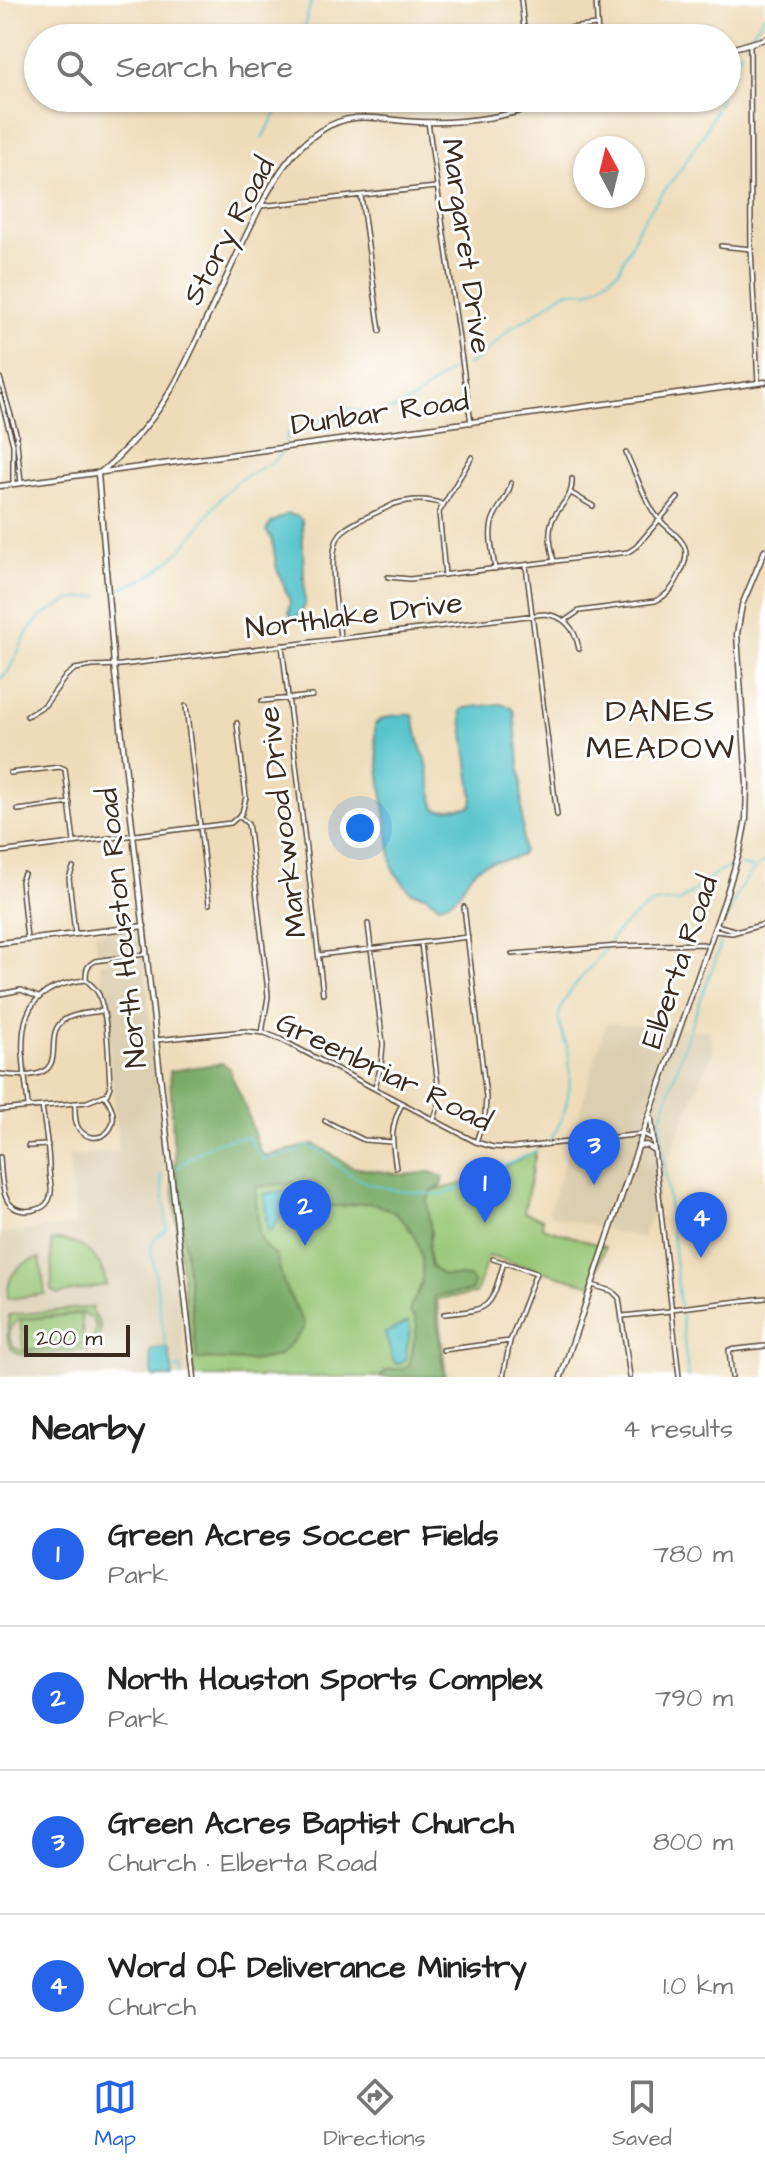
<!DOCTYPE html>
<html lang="en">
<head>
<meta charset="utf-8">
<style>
  body { margin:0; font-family:"Architects Daughter",sans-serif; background:#f2f2f2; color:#222 }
  .compass { position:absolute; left:573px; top:136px; width:72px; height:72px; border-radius:50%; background:#fff; box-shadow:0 2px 6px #0004; rotate:353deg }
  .scale { position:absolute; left:24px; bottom:20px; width:106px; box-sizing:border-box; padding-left:8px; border:4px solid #3b2a1e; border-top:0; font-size:22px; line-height:28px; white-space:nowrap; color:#3b2a1e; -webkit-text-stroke:6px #fff; paint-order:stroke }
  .you { position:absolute; left:360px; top:828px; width:28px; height:28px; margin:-20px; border:6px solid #fff; border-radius:50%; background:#1a73e8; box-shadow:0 0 0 12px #1a73e833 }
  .badge { display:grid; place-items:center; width:52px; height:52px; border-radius:50%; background:#2563eb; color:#fff; font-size:26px; font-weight:700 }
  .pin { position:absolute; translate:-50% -66px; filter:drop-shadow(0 2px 4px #0008) }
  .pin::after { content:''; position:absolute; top:42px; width:28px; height:24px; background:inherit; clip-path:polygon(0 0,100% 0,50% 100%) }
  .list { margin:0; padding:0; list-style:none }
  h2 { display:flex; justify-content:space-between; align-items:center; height:104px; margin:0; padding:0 32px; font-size:34px }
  h2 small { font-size:26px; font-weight:400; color:#767676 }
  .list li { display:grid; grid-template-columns:52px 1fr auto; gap:24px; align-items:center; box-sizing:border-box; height:144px; padding:0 32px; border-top:2px solid #e0e0e0 }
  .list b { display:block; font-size:30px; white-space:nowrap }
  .list p { margin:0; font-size:26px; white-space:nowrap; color:#767676 }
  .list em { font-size:26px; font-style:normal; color:#767676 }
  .icon { flex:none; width:44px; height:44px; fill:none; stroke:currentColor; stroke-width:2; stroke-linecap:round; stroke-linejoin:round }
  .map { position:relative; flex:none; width:765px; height:1377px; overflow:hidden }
  .search { position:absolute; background:#fff; box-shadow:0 2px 6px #0004; left:24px; right:24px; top:24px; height:88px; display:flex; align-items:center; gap:20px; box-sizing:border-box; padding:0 28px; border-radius:44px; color:#767676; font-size:30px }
  .sheet { height:680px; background:#fff }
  nav { display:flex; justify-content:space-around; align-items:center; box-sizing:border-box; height:112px; border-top:2px solid #e0e0e0; background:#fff; font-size:22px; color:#767676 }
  nav a { display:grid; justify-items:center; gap:4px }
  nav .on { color:#2563eb }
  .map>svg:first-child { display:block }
</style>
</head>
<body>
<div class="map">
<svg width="765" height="1377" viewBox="0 0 765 1377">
  <rect width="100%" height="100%" fill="#fff"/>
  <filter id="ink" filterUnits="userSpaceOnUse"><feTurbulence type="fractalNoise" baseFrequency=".0125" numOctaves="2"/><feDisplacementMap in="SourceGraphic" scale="16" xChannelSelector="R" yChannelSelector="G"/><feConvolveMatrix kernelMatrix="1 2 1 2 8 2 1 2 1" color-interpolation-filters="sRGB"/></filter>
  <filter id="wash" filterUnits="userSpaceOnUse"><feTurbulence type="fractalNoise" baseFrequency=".006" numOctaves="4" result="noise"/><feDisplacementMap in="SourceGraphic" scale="32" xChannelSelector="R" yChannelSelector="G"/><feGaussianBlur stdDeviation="1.8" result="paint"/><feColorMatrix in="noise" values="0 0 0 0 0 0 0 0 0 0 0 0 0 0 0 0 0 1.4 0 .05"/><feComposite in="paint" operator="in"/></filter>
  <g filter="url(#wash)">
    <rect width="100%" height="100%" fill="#eedcb9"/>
    <path fill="#dccfb1" d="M 141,928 L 143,950 L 98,956 L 95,933 Z
      M 144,957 L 187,1377 L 0,1377 L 0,1233 L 76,1225 L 68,1156 L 119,1151 L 100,962 Z
      M 606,1023 L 709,1030 L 713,1051 L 677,1137 L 643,1239 L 548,1215 Z"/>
    <path fill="#97c674" stroke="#697849" stroke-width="2" fill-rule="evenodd" d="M 536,1151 L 524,1212 L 543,1219 L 542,1227 L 605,1247 L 592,1285 L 488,1256 L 476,1294 L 437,1299 L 446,1377 L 194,1377 L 170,1164 L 251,1166 L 423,1193 L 480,1180 Z
      M 59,1240 C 85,1242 103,1259 106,1285 L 58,1294 L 52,1290 L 51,1241 Z
      M 40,1258 L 45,1294 L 8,1299 C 6,1276 18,1262 40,1258 Z
      M 93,1307 L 92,1312 C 104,1325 103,1340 87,1350 L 23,1356 C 0,1347 9,1333 9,1315 ZM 82,1313 L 92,1318 L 96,1327 L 94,1337 L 88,1344 L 23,1352 C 6,1345 5,1328 20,1319 Z
      M 81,1314 L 84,1344 L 23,1350 L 20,1320 Z"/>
    <path fill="#79ab66" stroke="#5a6a42" stroke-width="2" d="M 222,1063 C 228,1066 230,1068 231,1075 L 244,1103 L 259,1149 L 264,1156 L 315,1144 L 352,1167 L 404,1175 L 430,1172 L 443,1177 L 441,1186 L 433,1190 L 427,1200 L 431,1233 L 428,1250 L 431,1266 L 442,1275 L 469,1277 L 474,1284 L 471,1291 L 434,1296 L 444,1377 L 380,1377 C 387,1366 394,1370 405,1369 L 410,1363 L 417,1326 L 415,1317 L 410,1312 L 410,1307 C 414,1300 419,1292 421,1284 C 428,1251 409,1213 375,1204 C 359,1200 342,1210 325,1205 L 317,1185 L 313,1181 L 255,1187 L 259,1235 L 266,1248 L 276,1255 L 284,1284 L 305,1325 L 302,1331 L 279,1356 L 252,1361 L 197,1359 L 173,1138 L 170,1071 Z"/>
    <path fill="#57c4cc" stroke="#497775" stroke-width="2" d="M 287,514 L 296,516 L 302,520 L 305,605 L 301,613 L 294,620 L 289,612 L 290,601 L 277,569 L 272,539 L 266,531 L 271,523 Z
      M 500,704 L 511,707 L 514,712 L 521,781 L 523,851 L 521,855 C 504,864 488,857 474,871 C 460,884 463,901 438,905 L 425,895 L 411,892 L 393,870 L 375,738 L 375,724 C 383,715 401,714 413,715 L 421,749 L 426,759 L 435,808 L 440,810 L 468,807 L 471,806 L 473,799 L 461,711 L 465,708 Z
      M 311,1186 L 313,1189 C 291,1202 283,1211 270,1232 L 268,1232 L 264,1194 Z
      M 408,1322 L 410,1329 L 405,1360 L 397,1364 L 393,1360 L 385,1333 Z
      M 166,1348 L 169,1350 L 173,1377 L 153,1377 L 150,1352 L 153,1349 Z"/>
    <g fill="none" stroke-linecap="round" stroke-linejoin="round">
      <path stroke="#57c4cc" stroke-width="2" d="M 304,38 L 306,19 L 312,0
        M 745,43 L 765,15
        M 727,82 L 741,51
        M 262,138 L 285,98
        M 465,365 L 476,361 L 511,328 L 532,316 L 559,296 L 569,291 L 587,292 L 594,289 L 619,270 L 641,223 L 660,196 L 679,172 L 704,133 L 721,98
        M 285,445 L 287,436 L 290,432 L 303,431 L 330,413 L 348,409 L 372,414 L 395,409 L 413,400 L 452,369 L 459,366
        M 116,590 C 150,580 174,560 195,533 C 208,516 218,498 234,484 C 249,470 273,468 284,450
        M 0,679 L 8,672 L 28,631 L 40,617 L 70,600 L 99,596
        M 740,865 L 752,868
        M 725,922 C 735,899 743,875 765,861
        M 608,944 C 615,932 645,904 659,902 C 665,901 673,902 679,902 C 698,890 712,871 735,866
        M 550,1140 C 568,1117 573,1079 568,1051 C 566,1039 557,1026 559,1015 C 563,993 592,968 605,949
        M 177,1168 C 201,1149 217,1138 248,1137 L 264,1160 L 299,1151 L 308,1146 L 325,1153 L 340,1168 L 368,1184 L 400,1191 L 431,1194 L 445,1194 L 485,1178 L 506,1165 L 536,1151
        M 161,1174 L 164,1202
        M 165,1205 L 167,1229 L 154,1239 L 151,1247 L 166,1348
        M 680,1306 L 660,1121 L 690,1028 L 718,953 L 722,935
        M 681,1312 L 688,1377
        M 175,1369 L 181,1368 L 182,1377"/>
    </g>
  </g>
  <g filter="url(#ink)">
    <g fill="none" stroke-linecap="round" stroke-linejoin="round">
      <defs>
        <path id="minor" d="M 521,0 L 525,38
          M 596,0 L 598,38
          M 525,33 L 596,25
          M 750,45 L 751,249 L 758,383
          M 428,122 L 471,423
          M 361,196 L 380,331
          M 261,206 L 436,187
          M 721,246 L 751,249
          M 0,378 L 16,433 L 21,483
          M 0,396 L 13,444 L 13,483
          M 571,493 L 593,506
          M 554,562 C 552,549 547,534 552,521 C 559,504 573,500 572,479
          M 526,566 L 557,815
          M 495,569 C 493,553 487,532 494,517 C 500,503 508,499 511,483
          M 445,575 L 439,512 L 472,457
          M 388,577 L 410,579 L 628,552 L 636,547 L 678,498
          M 566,620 L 579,611 L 655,601 C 669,595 674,586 680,574 C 699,538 668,536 653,511 C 642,493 635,472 626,453
          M 340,637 C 338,613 324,546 343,531 C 357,519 378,513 394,504 C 411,499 426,498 442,504
          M 282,645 L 323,994
          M 262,701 L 312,696
          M 186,706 L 209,904
          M 27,716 L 45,705 L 66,676 L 75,669 L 92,666 L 121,665 L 544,614 C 565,616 575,628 579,649
          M 10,773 L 60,767 L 65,769 L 74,842
          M 18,810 L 70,803
          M 239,816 L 248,824 L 249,830 L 267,983 L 268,997 L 262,1033
          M 0,852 L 231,823 L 242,813 L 246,797 L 237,723
          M 73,868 L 69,878 L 75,934
          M 24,874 L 21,881 L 27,939
          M 464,907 L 486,1097 L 485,1115 L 476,1142
          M 368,924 L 383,1044 L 381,1066 L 375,1087
          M 716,925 L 738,931
          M 715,931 L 732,933 L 765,924
          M 421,943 L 438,1086 L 439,1104 L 434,1119
          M 512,954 L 619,946 L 702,944 L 709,946
          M 319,955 L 468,937
          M 0,994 L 21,990 L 38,997
          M 156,1040 L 245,1031 L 265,1033 L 280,1039 L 476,1142 L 493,1147 L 513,1148 L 643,1134 L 653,1139 L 679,1377
          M 0,1074 C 82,1085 37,1038 64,1020 C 74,1013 91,1013 102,1011
          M 75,1103 C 75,1111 74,1122 79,1129 C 92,1146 116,1135 113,1114 C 112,1107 109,1102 105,1096
          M 28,1106 C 23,1047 5,988 86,980
          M 0,1110 L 87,1102 L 107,1094 L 110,1086 C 108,1057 109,1022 99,995 C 96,988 91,985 86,980 C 86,970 86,966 95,961 L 145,954
          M 325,1121 L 364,1140 L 392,1142
          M 28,1146 L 48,1145
          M 0,1157 C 2,1181 0,1217 34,1210 C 40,1209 46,1206 49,1200 C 54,1190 49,1180 49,1169 C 49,1148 45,1128 42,1106
          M 396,1168 C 392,1142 389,1128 402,1104
          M 493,1259 L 536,1273 L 510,1341 L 503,1377
          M 592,1285 L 612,1291 L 619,1298 L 630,1377
          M 671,1309 L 765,1298
          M 444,1314 C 492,1309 490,1310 504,1262
          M 623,1316 L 670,1311
          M 443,1350 L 510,1341
          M 732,1377 L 729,1350 L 765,1346"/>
        <path id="tertiary" d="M 727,50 L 765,39
          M 0,486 L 765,382
          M 0,943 L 144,926
          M 651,1118 L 653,1139
          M 638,1146 L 646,1145 L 654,1150
          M 194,1377 L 114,665 L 98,474 C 111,465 119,456 129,445 C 167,406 183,370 205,322 C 224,283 241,245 260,207 C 275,178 292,149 320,131 C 356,108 381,121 420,122 C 463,124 518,116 556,98
          M 561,1377 L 636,1153 L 724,902 L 740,850 L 746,819 L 747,785 L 737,634 L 742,605 L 765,550"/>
      </defs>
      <use href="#minor" stroke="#564535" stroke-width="6"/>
      <use href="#tertiary" stroke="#564535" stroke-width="7"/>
      <use href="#minor" stroke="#fff" stroke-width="3"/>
      <use href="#tertiary" stroke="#fff" stroke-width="4"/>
    </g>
  </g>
  <g text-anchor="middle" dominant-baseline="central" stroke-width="6" stroke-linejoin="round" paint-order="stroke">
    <g font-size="30" fill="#3b2a1e" stroke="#fff">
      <text transform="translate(229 231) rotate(-62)">Story Road</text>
      <text transform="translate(466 246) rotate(82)">Margaret Drive</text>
      <text transform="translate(380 413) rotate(-8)">Dunbar Road</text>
      <text transform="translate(354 616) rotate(-7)">Northlake Drive</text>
      <text transform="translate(283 822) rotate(-97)">Markwood Drive</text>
      <text transform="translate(122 928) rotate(-96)">North Houston Road</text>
      <text transform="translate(680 962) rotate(-71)">Elberta Road</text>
      <text transform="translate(384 1072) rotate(26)">Greenbriar Road</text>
    </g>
    <g font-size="32" letter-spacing="2" fill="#3b2a1e" stroke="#fff">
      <text x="661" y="711">DANES<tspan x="661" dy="37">MEADOW</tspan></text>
    </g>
  </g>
</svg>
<svg class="compass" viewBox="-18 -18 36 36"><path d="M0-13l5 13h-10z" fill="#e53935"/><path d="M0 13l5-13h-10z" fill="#767676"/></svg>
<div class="scale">200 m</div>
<div class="you"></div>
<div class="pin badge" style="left:485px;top:1223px">1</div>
<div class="pin badge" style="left:305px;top:1246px">2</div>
<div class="pin badge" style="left:594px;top:1185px">3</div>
<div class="pin badge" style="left:701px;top:1258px">4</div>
<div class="search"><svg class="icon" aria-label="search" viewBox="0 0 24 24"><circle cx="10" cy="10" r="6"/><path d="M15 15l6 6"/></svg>Search here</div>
</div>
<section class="sheet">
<h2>Nearby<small>4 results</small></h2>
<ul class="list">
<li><span class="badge">1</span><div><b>Green Acres Soccer Fields</b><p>Park</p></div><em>780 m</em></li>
<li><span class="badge">2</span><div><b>North Houston Sports Complex</b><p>Park</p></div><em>790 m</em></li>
<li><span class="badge">3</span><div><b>Green Acres Baptist Church</b><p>Church · Elberta Road</p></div><em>800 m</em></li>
<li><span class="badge">4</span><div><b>Word Of Deliverance Ministry</b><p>Church</p></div><em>1.0 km</em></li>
</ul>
</section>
<nav>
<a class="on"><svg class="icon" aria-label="map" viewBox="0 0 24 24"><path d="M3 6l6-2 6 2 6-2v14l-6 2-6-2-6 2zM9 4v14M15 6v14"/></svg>Map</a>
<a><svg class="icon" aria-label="directions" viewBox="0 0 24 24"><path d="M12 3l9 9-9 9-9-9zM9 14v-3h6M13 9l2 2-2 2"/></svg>Directions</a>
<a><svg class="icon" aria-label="saved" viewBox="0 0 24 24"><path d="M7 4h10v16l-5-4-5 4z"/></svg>Saved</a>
</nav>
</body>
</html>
